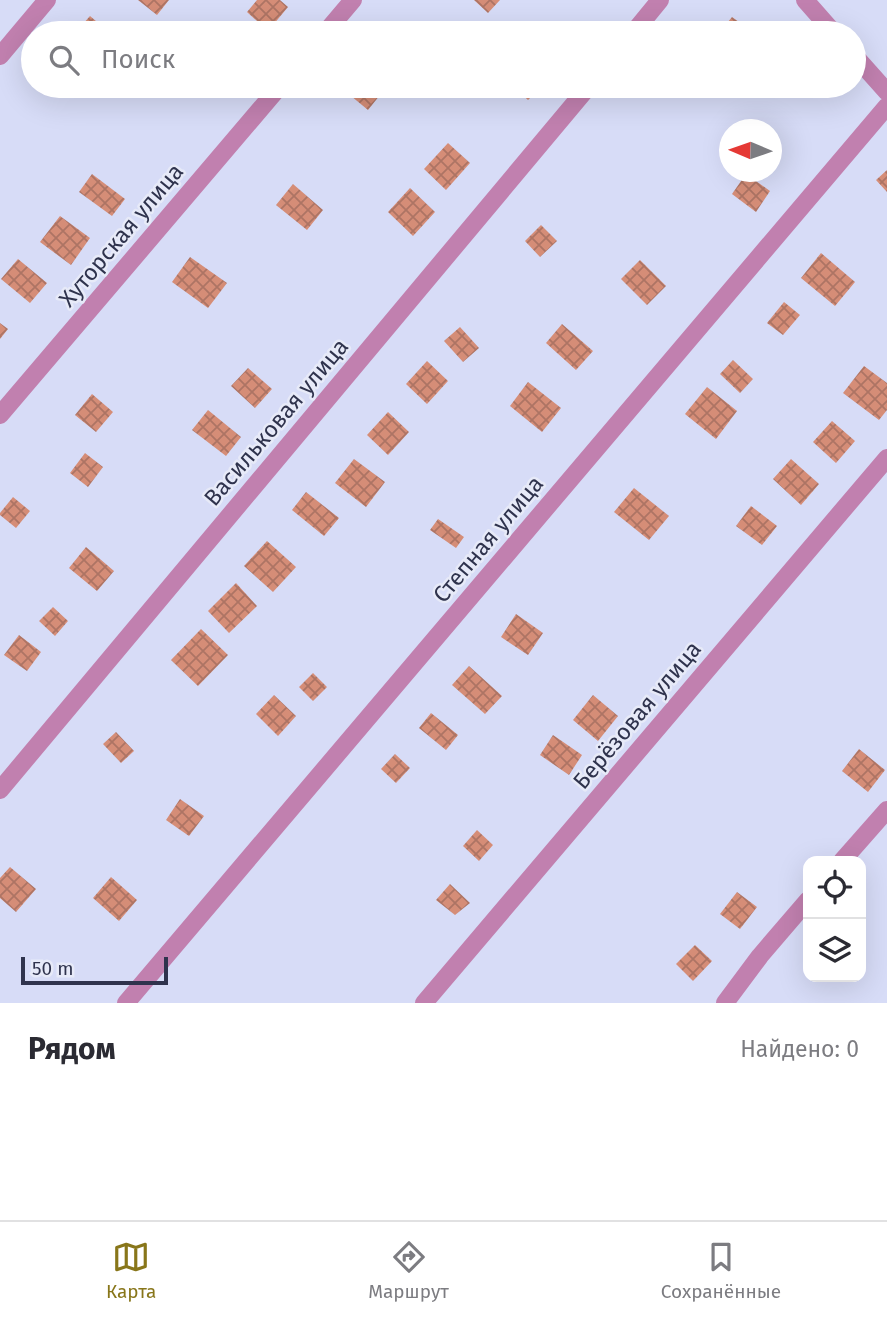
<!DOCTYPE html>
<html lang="ru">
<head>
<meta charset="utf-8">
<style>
  body { margin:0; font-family:"Fira Sans",sans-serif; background:#f7f7f7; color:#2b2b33 }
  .controls { position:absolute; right:21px; bottom:21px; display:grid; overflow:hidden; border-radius:14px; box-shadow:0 7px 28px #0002 }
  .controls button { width:63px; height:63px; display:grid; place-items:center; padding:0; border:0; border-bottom:2px solid #e1e1e2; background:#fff; color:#2b2b33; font:35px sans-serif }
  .compass { position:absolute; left:719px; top:119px; width:63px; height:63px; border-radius:50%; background:#fff; box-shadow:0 7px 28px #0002; rotate:272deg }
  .scale { position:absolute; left:21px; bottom:18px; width:147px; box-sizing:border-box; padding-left:7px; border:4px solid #2f334d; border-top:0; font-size:19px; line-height:24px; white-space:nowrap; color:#2f334d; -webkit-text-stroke:5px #e7eaf8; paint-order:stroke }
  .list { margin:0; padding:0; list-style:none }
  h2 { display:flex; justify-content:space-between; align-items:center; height:91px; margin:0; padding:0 28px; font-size:30px }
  h2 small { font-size:23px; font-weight:400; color:#7c7c81 }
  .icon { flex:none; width:38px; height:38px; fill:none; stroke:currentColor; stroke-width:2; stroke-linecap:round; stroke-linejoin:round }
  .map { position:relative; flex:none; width:887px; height:1003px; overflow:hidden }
  .search { position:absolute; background:#fff; box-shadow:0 7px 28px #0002; left:21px; right:21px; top:21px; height:77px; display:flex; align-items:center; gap:18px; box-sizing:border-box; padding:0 24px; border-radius:38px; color:#7c7c81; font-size:26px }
  .sheet { height:217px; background:#fff }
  nav { display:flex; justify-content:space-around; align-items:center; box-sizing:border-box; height:98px; border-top:2px solid #e1e1e2; background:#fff; font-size:19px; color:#7c7c81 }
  nav a { display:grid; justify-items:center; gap:4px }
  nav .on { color:#88761a }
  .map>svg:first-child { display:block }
</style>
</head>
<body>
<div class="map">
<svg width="887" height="1003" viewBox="0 0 887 1003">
  <defs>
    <pattern id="building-cross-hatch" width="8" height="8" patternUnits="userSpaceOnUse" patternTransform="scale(1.75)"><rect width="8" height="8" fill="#d58d77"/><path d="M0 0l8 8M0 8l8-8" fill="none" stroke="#ad7464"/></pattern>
  </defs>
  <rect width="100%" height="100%" fill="#d7dcf7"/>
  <path fill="url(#building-cross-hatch)" d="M 138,0 L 169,0 L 157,15 Z
    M 257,0 L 280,0 L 288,7 L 268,31 L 247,12 Z
    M 474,0 L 500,0 L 488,13 Z
    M 90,16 L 110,33 L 75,33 Z
    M 732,17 L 754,33 L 719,33 Z
    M 349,86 L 379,86 L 384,90 L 368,110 L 345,91 Z
    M 513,86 L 542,86 L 528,100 Z
    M 448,143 L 470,163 L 446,190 L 424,169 Z
    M 887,170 L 887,192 L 876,180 Z
    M 92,174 L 125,199 L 112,216 L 79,192 Z
    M 746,174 L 770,191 L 756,212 L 732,194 Z
    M 293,184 L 323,210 L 307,230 L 276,205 Z
    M 410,188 L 435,212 L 413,236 L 388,212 Z
    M 60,216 L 90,238 L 71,265 L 40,242 Z
    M 541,225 L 557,241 L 540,257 L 525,241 Z
    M 821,253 L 855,282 L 835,306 L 801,278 Z
    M 190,257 L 227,283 L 208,308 L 172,282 Z
    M 18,259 L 47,283 L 30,303 L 1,279 Z
    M 640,260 L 666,286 L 647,305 L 621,279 Z
    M 784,302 L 800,315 L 783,335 L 767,323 Z
    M 0,323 L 8,329 L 0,339 Z
    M 562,324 L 593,351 L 576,370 L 546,343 Z
    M 460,327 L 479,348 L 463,362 L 444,341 Z
    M 733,360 L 753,379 L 740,393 L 720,374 Z
    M 427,361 L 448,381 L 427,404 L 406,384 Z
    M 864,366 L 887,383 L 887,410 L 879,420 L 843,393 Z
    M 248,368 L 272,389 L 255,408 L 231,386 Z
    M 528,382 L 561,408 L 542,432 L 510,406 Z
    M 707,387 L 737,411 L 716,439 L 685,414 Z
    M 92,394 L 113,412 L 96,432 L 75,415 Z
    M 208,410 L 241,437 L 226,456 L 192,430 Z
    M 388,412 L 409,432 L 388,455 L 367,435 Z
    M 832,421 L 855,441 L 836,463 L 813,442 Z
    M 85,453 L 103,467 L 88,487 L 70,473 Z
    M 354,459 L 385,482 L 366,507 L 335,483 Z
    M 791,459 L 819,484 L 801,505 L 773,479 Z
    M 634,488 L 669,516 L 649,540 L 614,512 Z
    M 306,492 L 339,518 L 324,536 L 292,510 Z
    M 13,497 L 30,511 L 16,528 L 0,515 L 0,513 Z
    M 751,506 L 777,526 L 762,545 L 736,526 Z
    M 438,519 L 464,537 L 456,548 L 430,530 Z
    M 267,541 L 296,567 L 273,592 L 244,566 Z
    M 86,547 L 114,571 L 97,591 L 69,568 Z
    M 236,583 L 257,606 L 229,633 L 208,611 Z
    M 53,607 L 68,621 L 55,636 L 39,621 Z
    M 516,614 L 543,633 L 528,655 L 501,637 Z
    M 201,629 L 228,655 L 198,686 L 171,660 Z
    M 19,635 L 41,652 L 27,671 L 4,655 Z
    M 469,666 L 502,696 L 485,714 L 452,685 Z
    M 313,673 L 327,687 L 313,701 L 299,687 Z
    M 274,695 L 296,716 L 278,736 L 256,714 Z
    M 593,695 L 618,716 L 598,741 L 573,720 Z
    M 431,713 L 458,735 L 446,750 L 419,728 Z
    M 116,732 L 134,751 L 121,763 L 103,744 Z
    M 553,735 L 582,755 L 569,775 L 540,755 Z
    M 859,749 L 885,770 L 868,792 L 842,771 Z
    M 395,754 L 410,768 L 396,783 L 381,769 Z
    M 180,799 L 204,816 L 189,836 L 166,820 Z
    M 477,830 L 493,845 L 479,861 L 463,846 Z
    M 10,867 L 36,889 L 16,912 L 0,898 L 0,878 Z
    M 111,877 L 137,900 L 119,921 L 93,898 Z
    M 450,884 L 470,903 L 455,915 L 436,900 Z
    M 737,892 L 757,907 L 740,929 L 720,914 Z
    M 695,945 L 712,961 L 693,981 L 676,964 Z"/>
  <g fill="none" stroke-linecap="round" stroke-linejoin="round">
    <path stroke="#c180af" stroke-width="18" d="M 805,0 L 834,33
      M 325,33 L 353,0
      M 633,33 L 660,0
      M 854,55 L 887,92
      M 0,56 L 47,0
      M 0,415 L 280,86
      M 0,790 L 589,86
      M 842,861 L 887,810
      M 126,1003 L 887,106
      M 424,1003 L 887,458
      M 725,1003 L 760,956 L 808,900"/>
  </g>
  <g text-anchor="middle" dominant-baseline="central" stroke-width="5" stroke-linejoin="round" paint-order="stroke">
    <g font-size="23" fill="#2f334d" stroke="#e7eaf8">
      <text transform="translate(121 235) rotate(-50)">Хуторская улица</text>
      <text transform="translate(276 422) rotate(-50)">Васильковая улица</text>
      <text transform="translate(488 539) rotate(-50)">Степная улица</text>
      <text transform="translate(637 715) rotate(-50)">Берёзовая улица</text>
    </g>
  </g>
</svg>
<div class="controls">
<button><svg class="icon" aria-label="locate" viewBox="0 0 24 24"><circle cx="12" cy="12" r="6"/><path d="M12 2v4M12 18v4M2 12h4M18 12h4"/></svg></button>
<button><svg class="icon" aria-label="layers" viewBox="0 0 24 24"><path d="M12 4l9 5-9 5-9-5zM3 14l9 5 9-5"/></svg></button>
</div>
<svg class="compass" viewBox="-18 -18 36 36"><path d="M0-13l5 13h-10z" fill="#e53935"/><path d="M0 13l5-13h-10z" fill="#7c7c81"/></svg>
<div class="scale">50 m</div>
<div class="search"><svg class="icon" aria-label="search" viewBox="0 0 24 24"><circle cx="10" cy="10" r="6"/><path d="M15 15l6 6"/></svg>Поиск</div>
</div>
<section class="sheet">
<h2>Рядом<small>Найдено: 0</small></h2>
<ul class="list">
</ul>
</section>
<nav>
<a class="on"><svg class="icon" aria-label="map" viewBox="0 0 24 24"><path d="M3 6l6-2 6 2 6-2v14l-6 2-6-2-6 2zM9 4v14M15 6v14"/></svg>Карта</a>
<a><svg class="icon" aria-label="directions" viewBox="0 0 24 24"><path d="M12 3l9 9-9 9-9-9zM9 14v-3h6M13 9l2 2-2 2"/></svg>Маршрут</a>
<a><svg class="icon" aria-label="saved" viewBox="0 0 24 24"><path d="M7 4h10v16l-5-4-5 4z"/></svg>Сохранённые</a>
</nav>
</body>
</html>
